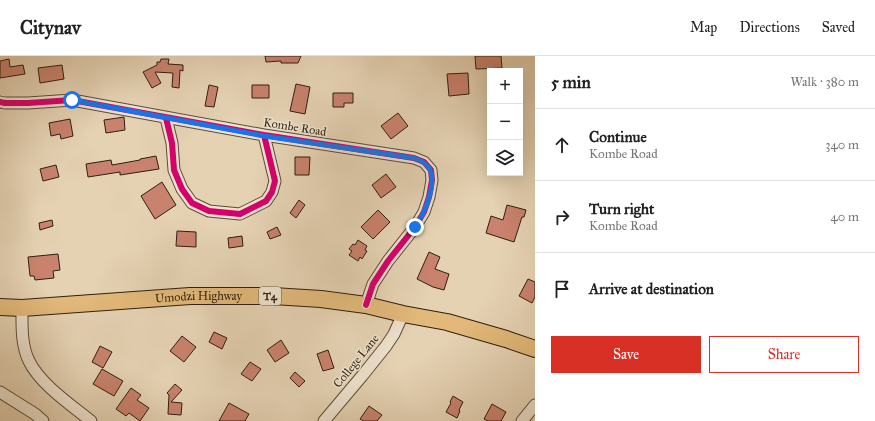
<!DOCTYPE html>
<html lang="en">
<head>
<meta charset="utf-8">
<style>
  body { margin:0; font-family:"IM FELL Great Primer",serif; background:#f6f6f6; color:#202124 }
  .controls { position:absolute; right:12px; top:12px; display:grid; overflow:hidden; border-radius:0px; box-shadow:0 4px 16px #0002 }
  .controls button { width:36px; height:36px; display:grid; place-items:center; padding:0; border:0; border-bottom:1px solid #e0e0e0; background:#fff; color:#202124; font:20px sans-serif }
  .stop { position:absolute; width:12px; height:12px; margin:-9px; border:3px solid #1a73e8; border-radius:50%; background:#fff }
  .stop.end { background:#1a73e8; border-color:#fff; box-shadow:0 1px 4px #0008 }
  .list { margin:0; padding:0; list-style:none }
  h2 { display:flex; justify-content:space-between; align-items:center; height:52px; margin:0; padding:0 16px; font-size:17px }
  h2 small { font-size:13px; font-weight:400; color:#757577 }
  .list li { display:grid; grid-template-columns:26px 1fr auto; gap:12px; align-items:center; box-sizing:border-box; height:72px; padding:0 16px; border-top:1px solid #e0e0e0 }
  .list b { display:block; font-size:15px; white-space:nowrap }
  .list p { margin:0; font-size:13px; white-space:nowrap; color:#757577 }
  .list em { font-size:13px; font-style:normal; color:#757577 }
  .actions { display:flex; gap:8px; padding:12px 16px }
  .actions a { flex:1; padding:9px 0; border:1px solid #d93025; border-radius:0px; text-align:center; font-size:14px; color:#d93025 }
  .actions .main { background:#d93025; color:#fff }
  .icon { flex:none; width:22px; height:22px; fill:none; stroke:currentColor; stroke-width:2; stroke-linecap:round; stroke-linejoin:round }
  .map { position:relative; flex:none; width:535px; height:365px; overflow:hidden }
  header { display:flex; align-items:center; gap:24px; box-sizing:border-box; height:56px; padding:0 20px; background:#fff; border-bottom:1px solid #e0e0e0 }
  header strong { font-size:19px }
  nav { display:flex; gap:22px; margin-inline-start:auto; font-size:14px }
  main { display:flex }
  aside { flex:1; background:#fff }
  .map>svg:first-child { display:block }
</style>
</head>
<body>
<header>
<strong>Citynav</strong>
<nav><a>Map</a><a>Directions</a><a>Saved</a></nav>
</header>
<main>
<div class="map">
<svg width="535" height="365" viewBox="0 0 535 365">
  <rect width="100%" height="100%" fill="#e5d2b3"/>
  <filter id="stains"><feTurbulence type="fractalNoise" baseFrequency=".005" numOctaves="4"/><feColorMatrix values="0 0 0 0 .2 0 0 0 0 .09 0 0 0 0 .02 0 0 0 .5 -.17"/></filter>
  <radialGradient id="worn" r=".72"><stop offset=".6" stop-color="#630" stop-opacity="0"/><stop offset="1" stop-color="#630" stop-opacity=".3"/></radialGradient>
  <path fill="#c9826d" stroke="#2f1f10" d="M 265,0 L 301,0 L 298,7 L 281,7 L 281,5 L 266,6 Z
    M 475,0 L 501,0 L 502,12 L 476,13 Z
    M 9,3 L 10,11 L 23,9 L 25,18 L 0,22 L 0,5 Z
    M 161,3 L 169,3 L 168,8 L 183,9 L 183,15 L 180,14 L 179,32 L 172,31 L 173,17 L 155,16 L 161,27 L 152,32 L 143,16 L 157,9 L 157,6 L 160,6 Z
    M 62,9 L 64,23 L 40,27 L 38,12 Z
    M 468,17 L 469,38 L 449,40 L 447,18 Z
    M 296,28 L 310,31 L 305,58 L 290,55 Z
    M 209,29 L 218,31 L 214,51 L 205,50 Z
    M 252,29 L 269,29 L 269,42 L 252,42 Z
    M 333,37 L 353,37 L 353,47 L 344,47 L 344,51 L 333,51 Z
    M 398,57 L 408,70 L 391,83 L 381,70 Z
    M 124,61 L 125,74 L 106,77 L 104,64 Z
    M 70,63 L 73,80 L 61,83 L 60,78 L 51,80 L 49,67 Z
    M 156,100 L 159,113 L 120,119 L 120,116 L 88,121 L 86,108 L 111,104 L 112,109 L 140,104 L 140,103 Z
    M 295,101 L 310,101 L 309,119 L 295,119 Z
    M 56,109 L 59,121 L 43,125 L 40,113 Z
    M 386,118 L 396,131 L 381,142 L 372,129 Z
    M 162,126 L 176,149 L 155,163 L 141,140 Z
    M 299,144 L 305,149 L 296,162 L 290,157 Z
    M 507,149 L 526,154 L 524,161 L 522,161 L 514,186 L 486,177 L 491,160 L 503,164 Z
    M 378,154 L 390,166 L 373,183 L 361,171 Z
    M 52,164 L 53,170 L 40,174 L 39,167 Z
    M 277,171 L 281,179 L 270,183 L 267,176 Z
    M 177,175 L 196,176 L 196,191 L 176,190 Z
    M 242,180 L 243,190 L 229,192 L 228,182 Z
    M 358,184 L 367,190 L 365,194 L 367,195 L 362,203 L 360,201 L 358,205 L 349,199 L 352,195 L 349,193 L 353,188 L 355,189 Z
    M 429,196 L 440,201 L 435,213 L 449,218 L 444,234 L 433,231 L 417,223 Z
    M 58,198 L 60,214 L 53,215 L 54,222 L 35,224 L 34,220 L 30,220 L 28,201 Z
    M 528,223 L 535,226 L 535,241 L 532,247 L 519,240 Z
    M 214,276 L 227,282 L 222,293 L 209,286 Z
    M 182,280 L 196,291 L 184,306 L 170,295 Z
    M 281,284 L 289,297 L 275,306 L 267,294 Z
    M 100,290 L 112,296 L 103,312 L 92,306 Z
    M 328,294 L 334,312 L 323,315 L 317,298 Z
    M 250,306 L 261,313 L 252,325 L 241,318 Z
    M 102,313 L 123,325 L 114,340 L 93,328 Z
    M 295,316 L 305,325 L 299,331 L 290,322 Z
    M 175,328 L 182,334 L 171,346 L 182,347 L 181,359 L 168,358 L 169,339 L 167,337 Z
    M 131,332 L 141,339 L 137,344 L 149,352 L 140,365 L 129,357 L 126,360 L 116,353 Z
    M 453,340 L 463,346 L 459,354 L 460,355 L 457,362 L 446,356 L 451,347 L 450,346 Z
    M 229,347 L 249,358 L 245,365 L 219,365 Z
    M 492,348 L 506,356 L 501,365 L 488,365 L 484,363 Z
    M 369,350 L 382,359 L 377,365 L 363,365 L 360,363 Z"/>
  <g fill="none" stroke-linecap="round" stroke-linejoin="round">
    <defs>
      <path id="minor" d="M 0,46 L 5,47 L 28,47 L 72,44 L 264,79 L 414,102 L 424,106 L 431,114 L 432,124 L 429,141 L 424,156 L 415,171 L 388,205 L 373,228 L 366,249
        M 166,62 L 172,87 L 174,114 L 182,133 L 192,147 L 209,155 L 240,158 L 266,145 L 272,136 L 275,125 L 264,79
        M 22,252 C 22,269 21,289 29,305 C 40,328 71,349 91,365
        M 0,336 L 35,358 L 43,365
        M 324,365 L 362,320 L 386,290 L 394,278 L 403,258
        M 522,365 L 535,349"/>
      <g id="highway">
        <path id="s1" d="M 0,251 L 22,252 L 190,240 L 273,240 L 321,243 L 366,249 L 403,258 L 447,266 L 506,283 L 535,293"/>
      </g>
    </defs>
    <use href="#minor" stroke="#5c4c39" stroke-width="13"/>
    <use href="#highway" stroke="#2f1f10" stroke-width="18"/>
    <use href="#minor" stroke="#eee2ce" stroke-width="11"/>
    <use href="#highway" stroke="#e2b97a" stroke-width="16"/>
    <defs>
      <path id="cycleway" d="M 0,46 L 5,47 L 28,47 L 72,44 L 264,79 L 414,102 L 424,106 L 431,114 L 432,124 L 429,141 L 424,156 L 415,171 L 388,205 L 373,228 L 366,249
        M 166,62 L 172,87 L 174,114 L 182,133 L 192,147 L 209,155 L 240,158 L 266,145 L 272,136 L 275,125 L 264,79"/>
    </defs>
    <use href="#cycleway" stroke="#eee2ce" stroke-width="8"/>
    <use href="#cycleway" stroke="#d6006c" stroke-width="6"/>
  </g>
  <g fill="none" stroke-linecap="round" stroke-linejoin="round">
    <path stroke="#1a73e8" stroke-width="5" d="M 72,44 L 264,80 L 414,102 C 420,104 425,106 429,112 C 436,122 429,145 424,155 C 422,161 418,166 415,171"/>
  </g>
  <g text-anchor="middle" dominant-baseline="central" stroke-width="3" stroke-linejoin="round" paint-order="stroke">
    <rect fill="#eee2ce" stroke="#685a49" stroke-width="1" x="259" y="231" width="22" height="18" rx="3"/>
    <g font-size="11" font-weight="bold" fill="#2f1f10">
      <text x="270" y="240">T4</text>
    </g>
    <g font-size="12" fill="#2f1f10" stroke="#eee2ce">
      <text transform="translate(295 71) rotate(9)">Kombe Road</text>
      <text stroke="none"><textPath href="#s1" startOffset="199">Umodzi Highway</textPath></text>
      <text transform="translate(356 305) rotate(-51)">College Lane</text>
    </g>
  </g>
  <rect width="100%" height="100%" filter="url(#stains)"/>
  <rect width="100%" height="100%" fill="url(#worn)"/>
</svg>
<div class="controls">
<button>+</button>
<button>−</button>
<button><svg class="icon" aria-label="layers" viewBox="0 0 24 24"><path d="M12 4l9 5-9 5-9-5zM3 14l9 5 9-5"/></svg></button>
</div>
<div class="stop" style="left:72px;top:44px"></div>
<div class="stop end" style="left:415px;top:171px"></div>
</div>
<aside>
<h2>5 min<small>Walk · 380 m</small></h2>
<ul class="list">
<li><svg class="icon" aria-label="ahead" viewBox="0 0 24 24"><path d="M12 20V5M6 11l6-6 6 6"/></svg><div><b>Continue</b><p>Kombe Road</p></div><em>340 m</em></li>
<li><svg class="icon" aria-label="right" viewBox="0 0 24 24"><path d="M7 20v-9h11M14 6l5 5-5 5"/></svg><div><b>Turn right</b><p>Kombe Road</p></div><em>40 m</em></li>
<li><svg class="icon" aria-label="arrive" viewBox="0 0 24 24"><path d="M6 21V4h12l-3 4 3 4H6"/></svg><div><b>Arrive at destination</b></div></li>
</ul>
<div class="actions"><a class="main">Save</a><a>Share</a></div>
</aside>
</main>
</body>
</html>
